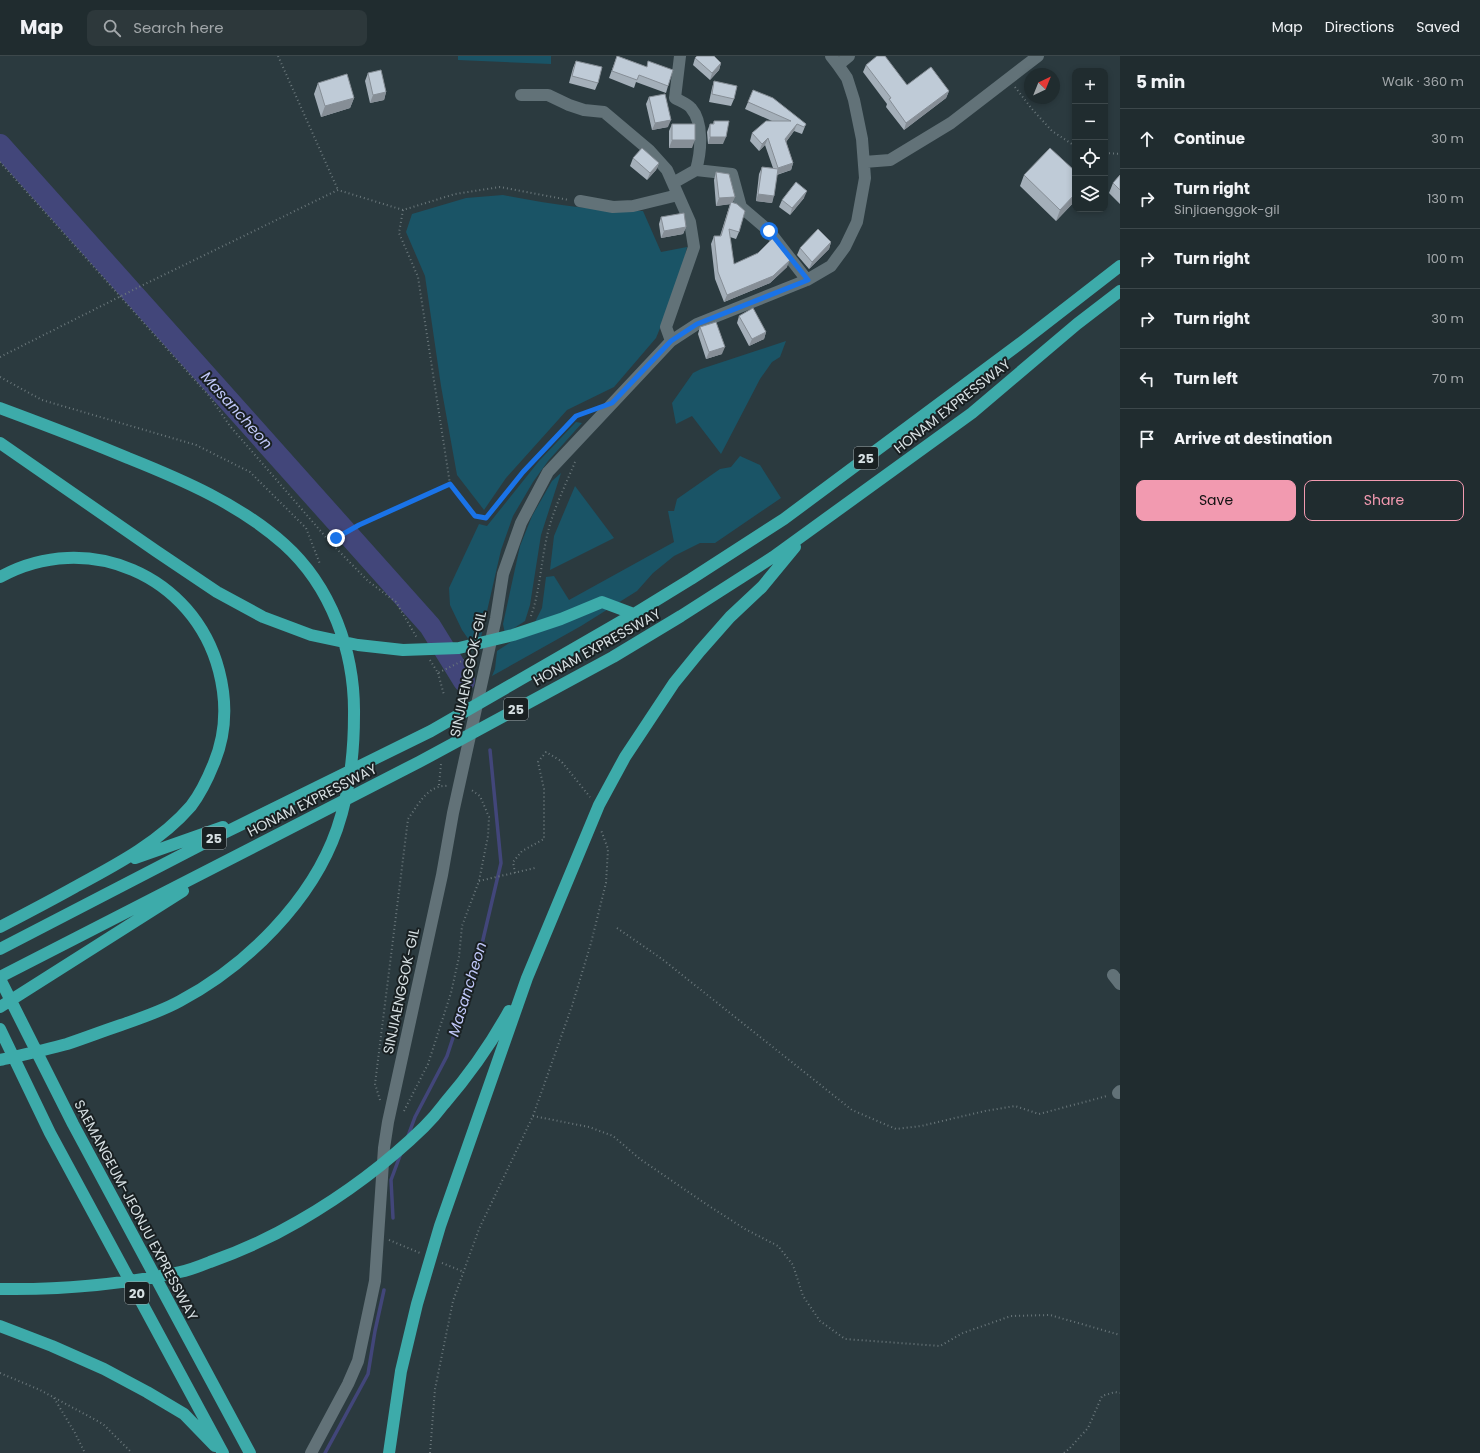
<!DOCTYPE html>
<html lang="en">
<head>
<meta charset="utf-8">
<style>
  body { margin:0; font-family:Poppins,sans-serif; background:#2d383b; color:#f1f3f6 }
  .controls { position:absolute; right:12px; top:12px; display:grid; overflow:hidden; border-radius:8px; box-shadow:0 2px 6px #0003 }
  .controls button { width:36px; height:36px; display:grid; place-items:center; padding:0; border:0; border-bottom:1px solid #3d484b; background:#202c2f; color:#f1f3f6; font:20px sans-serif }
  .compass { position:absolute; left:1024px; top:12px; width:36px; height:36px; border-radius:50%; background:#202c2f; box-shadow:0 2px 6px #0003; rotate:43deg }
  .stop { position:absolute; width:12px; height:12px; margin:-9px; border:3px solid #1a73e8; border-radius:50%; background:#fff }
  .stop.end { background:#1a73e8; border-color:#fff; box-shadow:0 1px 4px #0008 }
  .list { margin:0; padding:0; list-style:none }
  h2 { display:flex; justify-content:space-between; align-items:center; height:52px; margin:0; padding:0 16px; font-size:17px }
  h2 small { font-size:13px; font-weight:400; color:#a2a7aa }
  .list li { display:grid; grid-template-columns:26px 1fr auto; gap:12px; align-items:center; box-sizing:border-box; height:60px; padding:0 16px; border-top:1px solid #3d484b }
  .list b { display:block; font-size:15px; white-space:nowrap }
  .list p { margin:0; font-size:13px; white-space:nowrap; color:#a2a7aa }
  .list em { font-size:13px; font-style:normal; color:#a2a7aa }
  .actions { display:flex; gap:8px; padding:12px 16px }
  .actions a { flex:1; padding:9px 0; border:1px solid #f29ab0; border-radius:8px; text-align:center; font-size:14px; color:#f29ab0 }
  .actions .main { background:#f29ab0; color:#111 }
  .icon { flex:none; width:22px; height:22px; fill:none; stroke:currentColor; stroke-width:2; stroke-linecap:round; stroke-linejoin:round }
  .map { position:relative; flex:none; width:1120px; height:1397px; overflow:hidden }
  header { display:flex; align-items:center; gap:24px; box-sizing:border-box; height:56px; padding:0 20px; background:#202c2f; border-bottom:1px solid #3d484b }
  header strong { font-size:19px }
  nav { display:flex; gap:22px; margin-inline-start:auto; font-size:14px }
  .search { width:280px; height:36px; background:#2d383b; display:flex; align-items:center; gap:10px; box-sizing:border-box; padding:0 14px; border-radius:8px; color:#a2a7aa; font-size:15px }
  main { display:flex }
  aside { flex:1; background:#202c2f }
  .map>svg:first-child { display:block }
</style>
</head>
<body>
<header>
<strong>Map</strong>
<div class="search"><svg class="icon" aria-label="search" viewBox="0 0 24 24"><circle cx="10" cy="10" r="6"/><path d="M15 15l6 6"/></svg>Search here</div>
<nav><a>Map</a><a>Directions</a><a>Saved</a></nav>
</header>
<main>
<div class="map">
<svg width="1120" height="1397" viewBox="0 0 1120 1397">
  <rect width="100%" height="100%" fill="#2b3a3f"/>
  <path fill="#1a5466" d="M 458,0 L 551,0 L 551,8 L 458,4 Z
    M 503,139 C 549,148 596,155 643,155 L 661,196 L 687,191 L 679,226 L 656,282 L 614,331 L 567,354 L 506,422 L 484,454 L 457,419 L 441,330 L 425,220 L 406,176 L 412,158 L 466,142 Z
    M 786,285 L 780,301 L 772,306 L 760,323 L 721,398 L 692,360 L 676,368 L 672,347 L 693,317 L 701,313 Z
    M 576,366 L 582,367 L 548,405 L 533,426 L 513,460 L 501,494 L 479,590 L 474,591 L 462,574 L 450,549 L 449,532 L 479,468 L 487,470 L 539,405 Z
    M 740,400 L 760,409 L 781,442 L 715,487 L 700,487 L 674,500 L 653,517 L 637,535 L 581,570 L 492,620 L 495,613 L 497,595 L 532,572 L 542,552 L 546,521 L 554,520 L 569,544 L 674,486 L 668,455 L 674,455 L 677,443 L 720,413 L 731,411 Z
    M 561,417 L 541,479 L 530,549 L 525,565 L 505,578 L 503,568 L 520,490 L 532,460 L 552,425 Z
    M 575,430 L 614,482 L 550,514 L 554,480 Z"/>
  <g fill="none" stroke-linecap="round" stroke-linejoin="round">
    <path stroke="#42467a" stroke-width="3.5" d="M 408,1080 L 415,1061 L 447,1000 L 477,909 L 501,807 L 490,694
      M 393,1162 L 391,1124 L 401,1097
      M 325,1397 L 368,1318 L 375,1275 L 384,1234"/>
    <path stroke="#42467a" stroke-width="22" d="M 0,89 L 430,570 L 464,625"/>
    <path stroke="#6a777b" stroke-width="2" stroke-dasharray="1 3" stroke-linecap="butt" d="M 278,0 L 338,134
      M 1015,31 L 1032,53 L 1052,75 L 1075,90
      M 1105,97 L 1120,98
      M 0,106 L 210,341 L 230,370 L 330,486 L 368,525 L 396,546 L 417,582
      M 403,154 L 399,177 L 418,221 L 450,428 L 475,460 L 486,462 L 523,416 L 553,383 L 576,360 L 587,356
      M 0,301 L 145,228 L 338,134 L 403,154 L 455,138 L 500,131 L 569,144
      M 0,321 L 42,344 L 196,389 L 250,416 L 306,472 L 320,508
      M 330,486 L 359,469 L 450,428
      M 531,560 C 541,532 541,501 549,472 C 555,450 566,428 575,406
      M 430,604 L 438,617 L 464,604
      M 438,617 L 444,639
      M 439,729 L 441,708
      M 515,817 L 513,806 L 522,795 L 544,783 L 544,733 L 538,706 L 546,696 L 561,705 L 590,741
      M 479,825 L 535,812
      M 617,872 L 662,903 L 852,1054 L 896,1073 L 921,1070 L 985,1055 L 1015,1050 L 1039,1058 L 1107,1040
      M 380,1044 L 375,1028 L 408,763 C 418,749 428,728 448,730
      M 404,1055 L 428,1008 L 451,937 L 459,901 L 462,870 L 479,825 L 488,780 L 489,761 L 480,740 L 470,733
      M 533,1060 L 589,1071 L 613,1080 L 640,1103 L 709,1150 L 745,1173 L 778,1190 L 793,1209 L 803,1240 L 820,1265 L 845,1283 L 940,1290 L 963,1277 L 1011,1260 L 1050,1259 L 1120,1279
      M 389,1184 L 420,1197
      M 442,1207 L 464,1216
      M 0,1317 L 40,1334 L 103,1368 L 132,1397
      M 54,1342 L 75,1377 L 85,1397
      M 430,1397 L 435,1333 L 453,1245 L 479,1173 L 533,1060 L 572,950 L 591,887 L 606,827 L 608,793 L 601,774
      M 1064,1397 L 1069,1393 L 1088,1372 L 1102,1340 L 1115,1336 L 1120,1337"/>
    <path stroke="#627278" stroke-width="12" d="M 838,9 L 849,0
      M 521,39 L 548,39 L 569,49 L 584,54 L 604,56 L 649,94 L 667,114 L 690,166 L 694,191 L 666,271 L 671,285
      M 864,106 L 890,104 L 951,67 L 1038,0
      M 696,114 L 732,118 L 741,151 L 769,175 L 807,224
      M 673,127 L 696,114 C 701,96 704,67 691,52 C 688,48 680,45 675,42 L 680,0
      M 580,145 L 613,151 L 633,150 L 678,139
      M 1113,919 L 1120,928
      M 1118,1037 L 1120,1035
      M 311,1397 L 348,1328 L 358,1305 L 375,1225 L 384,1092 L 388,1066 L 442,819 L 453,757 L 496,562 L 503,518 L 521,467 L 548,416 L 671,285 L 697,268 L 807,224 L 831,210 L 845,191 L 857,166 L 865,122 L 862,83 L 854,44 L 847,22 L 838,9 L 831,0"/>
    <path stroke="#3dabaa" stroke-width="12" d="M 0,352 C 43,368 86,384 128,402 C 183,424 239,448 284,488 C 331,530 355,596 354,659 C 354,695 349,738 337,773 C 312,845 246,910 180,945 C 162,955 141,962 121,969 C 103,975 85,982 67,988 C 45,994 22,999 0,1004
      M 0,387 L 156,495 L 217,536 L 263,561 L 311,579 L 358,589 L 403,594 L 459,592 L 513,579 L 561,563 L 602,546 L 634,558
      M 0,521 C 87,473 194,519 219,615 C 227,646 226,678 214,707 C 208,722 201,737 191,750 C 160,786 116,809 75,831 C 50,845 25,858 0,871
      M 135,802 L 223,771
      M 0,893 L 222,778 L 431,675 L 634,558 L 691,523 L 784,463 L 1022,286 L 1120,210
      M 0,921 L 419,706 L 613,601 L 681,560 L 773,501 L 972,357 L 1077,268 L 1120,235
      M 0,923 L 73,1068 L 250,1397
      M 0,951 L 183,835
      M 0,973 L 50,1077 L 223,1397
      M 0,1233 C 61,1234 120,1229 180,1216 C 190,1214 200,1210 210,1206 C 241,1195 270,1182 299,1165 C 344,1139 386,1108 424,1071 C 431,1064 438,1056 444,1048 C 469,1019 491,988 509,955
      M 0,1270 L 52,1290 L 104,1313 L 147,1336 L 184,1358 L 215,1390
      M 389,1397 L 401,1315 L 417,1248 L 440,1170 L 527,922 L 599,749 L 625,701 L 674,627 L 700,595 L 730,561 L 762,531 L 795,491"/>
  </g>
  <path fill="#a4afb9" d="M 617,0 L 647,11 L 668,30 L 666,37 L 636,26 L 634,32 L 609,22 Z
    M 695,2 L 721,7 L 719,14 L 710,24 L 693,9 Z
    M 576,5 L 598,27 L 595,34 L 569,27 L 573,12 Z
    M 866,9 L 907,29 L 949,35 L 946,42 L 904,74 L 886,51 L 887,48 L 863,16 Z
    M 368,17 L 386,36 L 384,44 L 370,47 L 365,25 Z
    M 714,25 L 734,43 L 731,50 L 709,46 L 712,32 Z
    M 318,27 L 354,42 L 350,52 L 321,61 L 314,38 Z
    M 649,41 L 668,71 L 652,74 L 646,48 Z
    M 748,46 L 806,68 L 802,78 L 794,75 L 786,86 L 793,107 L 791,114 L 777,119 L 772,147 L 756,145 L 759,118 L 762,111 L 773,112 L 765,89 L 759,95 L 750,85 L 752,77 L 772,65 L 745,53 Z
    M 714,65 L 723,88 L 708,88 L 707,76 L 710,68 L 713,68 Z
    M 672,68 L 692,92 L 669,92 L 669,75 Z
    M 633,102 L 659,107 L 656,114 L 647,124 L 630,110 Z
    M 1075,115 L 1075,145 L 1056,165 L 1020,130 L 1024,119 Z
    M 716,116 L 733,146 L 739,176 L 736,183 L 730,181 L 734,208 L 787,211 L 770,227 L 724,246 L 715,223 L 711,188 L 714,180 L 720,180 L 730,148 L 716,150 L 714,124 Z
    M 1120,119 L 1120,148 L 1109,137 L 1113,127 Z
    M 804,142 L 790,159 L 779,151 L 782,144 Z
    M 661,161 L 686,171 L 683,178 L 661,182 L 659,168 Z
    M 831,186 L 829,193 L 809,213 L 797,199 L 800,192 Z
    M 739,260 L 766,276 L 764,283 L 749,290 L 737,267 Z
    M 700,271 L 722,298 L 706,303 L 698,278 Z"/>
  <path fill="#868e96" d="M 721,7 L 719,14 L 710,24 L 712,17 Z
    M 949,35 L 946,42 L 904,74 L 906,67 Z
    M 386,36 L 384,44 L 370,47 L 373,39 Z
    M 354,42 L 350,52 L 321,61 L 325,50 Z
    M 671,64 L 668,71 L 652,74 L 655,67 Z
    M 797,68 L 794,75 L 783,90 L 785,83 Z
    M 710,81 L 726,81 L 723,88 L 708,88 Z
    M 768,82 L 765,89 L 759,95 L 762,88 Z
    M 672,84 L 695,84 L 692,92 L 669,92 Z
    M 659,107 L 656,114 L 647,124 L 650,117 Z
    M 793,107 L 791,114 L 775,119 L 778,112 Z
    M 807,135 L 804,142 L 790,159 L 792,152 Z
    M 758,138 L 774,140 L 772,147 L 756,145 Z
    M 1075,138 L 1075,145 L 1056,165 L 1060,154 Z
    M 735,141 L 732,148 L 716,150 L 719,142 Z
    M 686,171 L 683,178 L 661,182 L 664,175 Z
    M 831,186 L 829,193 L 809,213 L 812,206 Z
    M 790,204 L 787,211 L 770,227 L 724,246 L 727,239 Z
    M 766,276 L 764,283 L 749,290 L 752,283 Z
    M 725,291 L 722,298 L 706,303 L 709,296 Z"/>
  <path fill="#bfcbd7" stroke="#868e96" d="M 617,0 L 647,11 L 648,5 L 673,14 L 668,30 L 639,19 L 637,24 L 612,15 Z
    M 697,0 L 714,0 L 721,7 L 712,17 L 695,2 Z
    M 877,0 L 885,0 L 907,29 L 931,11 L 949,35 L 906,67 L 889,43 L 891,42 L 866,9 Z
    M 576,5 L 602,11 L 598,27 L 572,20 Z
    M 381,14 L 386,36 L 373,39 L 368,17 Z
    M 347,18 L 354,42 L 325,50 L 318,27 Z
    M 714,25 L 737,30 L 734,43 L 712,38 Z
    M 753,34 L 773,42 L 806,68 L 804,71 L 797,68 L 785,83 L 793,107 L 778,112 L 768,82 L 762,88 L 752,77 L 766,65 L 791,65 L 748,46 Z
    M 665,38 L 671,64 L 655,67 L 649,41 Z
    M 714,65 L 729,65 L 726,81 L 710,81 L 710,68 L 714,68 Z
    M 672,68 L 695,68 L 695,84 L 672,84 Z
    M 642,92 L 659,107 L 650,117 L 633,102 Z
    M 1050,92 L 1075,115 L 1075,138 L 1060,154 L 1024,119 Z
    M 762,111 L 778,113 L 774,140 L 758,138 Z
    M 716,116 L 729,118 L 735,141 L 719,142 Z
    M 1120,119 L 1120,134 L 1113,127 Z
    M 796,126 L 807,135 L 792,152 L 782,144 Z
    M 731,146 L 737,148 L 745,155 L 739,176 L 729,173 L 734,208 L 758,197 L 773,182 L 790,204 L 773,220 L 727,239 L 718,216 L 714,180 L 721,180 Z
    M 684,157 L 686,171 L 664,175 L 661,161 Z
    M 818,173 L 831,186 L 812,206 L 800,192 Z
    M 753,252 L 766,276 L 752,283 L 739,260 Z
    M 716,266 L 725,291 L 709,296 L 700,271 Z"/>
  <g fill="none" stroke-linecap="round" stroke-linejoin="round">
    <path stroke="#1a73e8" stroke-width="5" d="M 336,482 L 359,469 L 450,428 L 475,460 L 486,462 L 523,416 L 576,360 L 612,347 L 671,285 L 697,268 L 808,224 L 769,175"/>
  </g>
  <g text-anchor="middle" dominant-baseline="central" stroke-width="4" stroke-linejoin="round" paint-order="stroke">
    <g fill="#192022" stroke="#9ea6a9" stroke-width="1">
      <rect x="854" y="391" width="24" height="22" rx="3"/>
      <rect x="504" y="642" width="24" height="22" rx="3"/>
      <rect x="202" y="771" width="24" height="22" rx="3"/>
      <rect x="125" y="1226" width="24" height="22" rx="3"/>
    </g>
    <g font-size="13" font-weight="bold" fill="#d7e0e3">
      <text x="866" y="402">25</text>
      <text x="516" y="653">25</text>
      <text x="214" y="782">25</text>
      <text x="137" y="1237">20</text>
    </g>
    <g font-size="14" fill="#d7e0e3" stroke="#192022">
      <text transform="translate(952 350) rotate(-38)">HONAM EXPRESSWAY</text>
      <text transform="translate(597 591) rotate(-29)">HONAM EXPRESSWAY</text>
      <text transform="translate(468 618) rotate(-78)">SINJIAENGGOK-GIL</text>
      <text transform="translate(312 744) rotate(-27)">HONAM EXPRESSWAY</text>
      <text transform="translate(401 935) rotate(-78)">SINJIAENGGOK-GIL</text>
      <text transform="translate(136 1154) rotate(62)">SAEMANGEUM-JEONJU EXPRESSWAY</text>
    </g>
    <g font-size="15" font-style="italic" fill="#c0c7f8" stroke="#192022">
      <text transform="translate(237 354) rotate(48)">Masancheon</text>
      <text transform="translate(467 933) rotate(-73)">Masancheon</text>
    </g>
  </g>
</svg>
<div class="controls">
<button>+</button>
<button>−</button>
<button><svg class="icon" aria-label="locate" viewBox="0 0 24 24"><circle cx="12" cy="12" r="6"/><path d="M12 2v4M12 18v4M2 12h4M18 12h4"/></svg></button>
<button><svg class="icon" aria-label="layers" viewBox="0 0 24 24"><path d="M12 4l9 5-9 5-9-5zM3 14l9 5 9-5"/></svg></button>
</div>
<svg class="compass" viewBox="-18 -18 36 36"><path d="M0-13l5 13h-10z" fill="#e53935"/><path d="M0 13l5-13h-10z" fill="#a2a7aa"/></svg>
<div class="stop" style="left:769px;top:175px"></div>
<div class="stop end" style="left:336px;top:482px"></div>
</div>
<aside>
<h2>5 min<small>Walk · 360 m</small></h2>
<ul class="list">
<li><svg class="icon" aria-label="ahead" viewBox="0 0 24 24"><path d="M12 20V5M6 11l6-6 6 6"/></svg><div><b>Continue</b></div><em>30 m</em></li>
<li><svg class="icon" aria-label="right" viewBox="0 0 24 24"><path d="M7 20v-9h11M14 6l5 5-5 5"/></svg><div><b>Turn right</b><p>Sinjiaenggok-gil</p></div><em>130 m</em></li>
<li><svg class="icon" aria-label="right" viewBox="0 0 24 24"><path d="M7 20v-9h11M14 6l5 5-5 5"/></svg><div><b>Turn right</b></div><em>100 m</em></li>
<li><svg class="icon" aria-label="right" viewBox="0 0 24 24"><path d="M7 20v-9h11M14 6l5 5-5 5"/></svg><div><b>Turn right</b></div><em>30 m</em></li>
<li><svg class="icon" aria-label="left" viewBox="0 0 24 24"><path d="M17 20v-9H6M10 6l-5 5 5 5"/></svg><div><b>Turn left</b></div><em>70 m</em></li>
<li><svg class="icon" aria-label="arrive" viewBox="0 0 24 24"><path d="M6 21V4h12l-3 4 3 4H6"/></svg><div><b>Arrive at destination</b></div></li>
</ul>
<div class="actions"><a class="main">Save</a><a>Share</a></div>
</aside>
</main>
</body>
</html>
